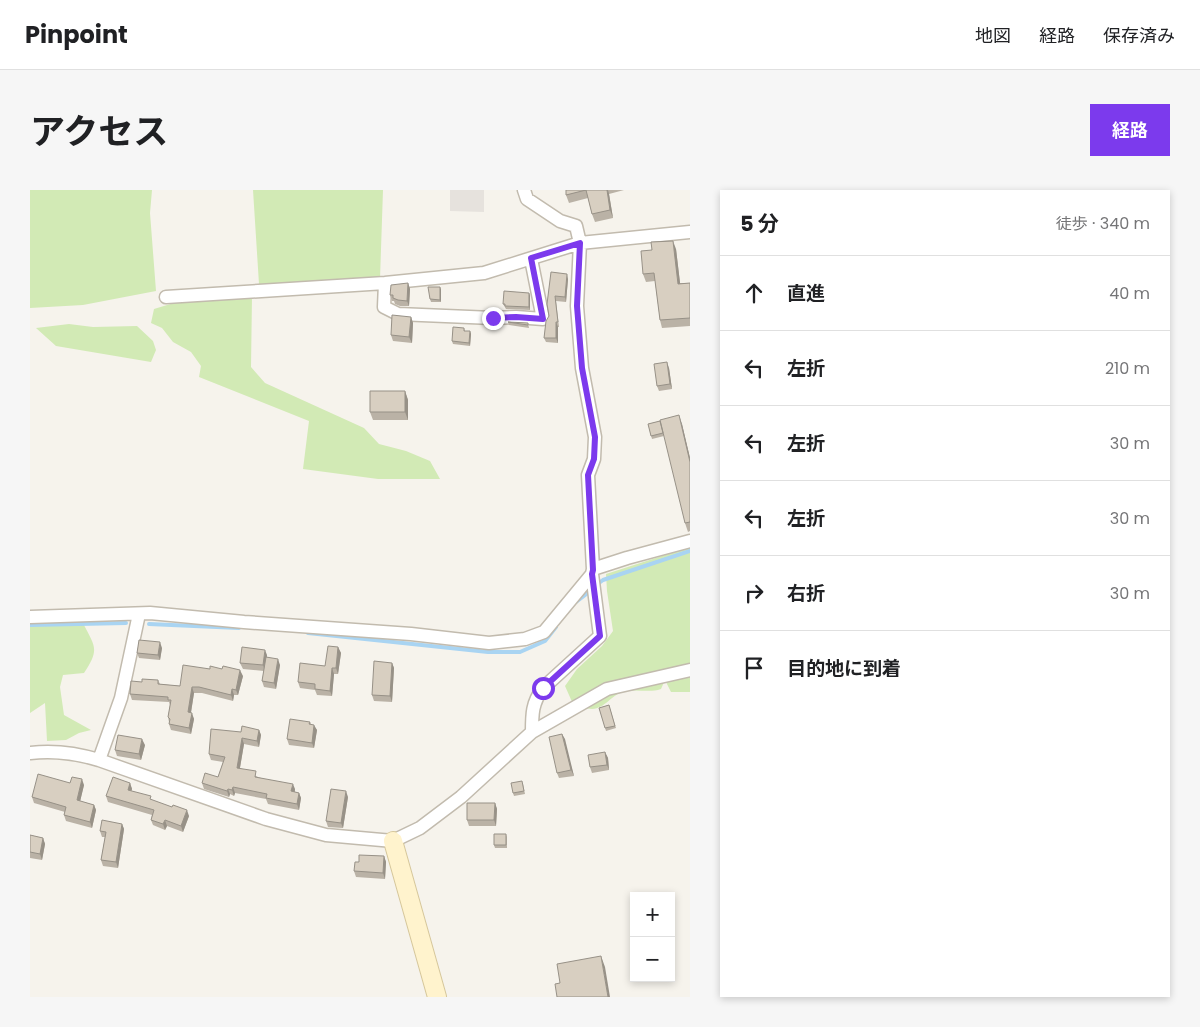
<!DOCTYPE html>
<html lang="ja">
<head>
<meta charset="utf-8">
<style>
  body { margin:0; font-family:Poppins,"Noto Sans JP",sans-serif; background:#f6f6f6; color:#202124 }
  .controls { position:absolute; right:15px; bottom:15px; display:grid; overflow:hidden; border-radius:0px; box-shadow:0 2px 8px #0003 }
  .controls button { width:45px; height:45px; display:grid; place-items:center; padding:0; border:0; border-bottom:1px solid #e0e0e0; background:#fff; color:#202124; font:25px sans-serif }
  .stop { position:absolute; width:15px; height:15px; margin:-11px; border:4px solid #7c3aed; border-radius:50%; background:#fff }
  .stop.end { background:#7c3aed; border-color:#fff; box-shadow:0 1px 5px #0008 }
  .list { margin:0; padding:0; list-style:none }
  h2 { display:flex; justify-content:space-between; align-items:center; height:65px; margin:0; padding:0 20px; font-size:21px }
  h2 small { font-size:16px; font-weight:400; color:#757577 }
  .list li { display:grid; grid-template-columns:32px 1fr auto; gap:15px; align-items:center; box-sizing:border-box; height:75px; padding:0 20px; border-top:1px solid #e0e0e0 }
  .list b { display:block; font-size:19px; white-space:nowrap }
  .list em { font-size:16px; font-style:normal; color:#757577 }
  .icon { flex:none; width:28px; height:28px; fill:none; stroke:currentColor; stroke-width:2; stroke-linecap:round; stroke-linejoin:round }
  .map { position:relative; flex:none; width:660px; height:807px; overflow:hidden; border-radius:0px }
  header { display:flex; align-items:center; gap:30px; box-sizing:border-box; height:70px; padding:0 25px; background:#fff; border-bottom:1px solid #e0e0e0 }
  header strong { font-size:24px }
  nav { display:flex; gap:28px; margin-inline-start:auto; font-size:18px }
  .intro { display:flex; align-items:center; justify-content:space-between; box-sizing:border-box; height:120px; padding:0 30px }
  h1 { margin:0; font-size:35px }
  .button { padding:12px 22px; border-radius:0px; background:#7c3aed; color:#fff; font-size:18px; font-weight:700 }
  main { display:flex; gap:30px; padding:0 30px }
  aside { flex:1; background:#fff; border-radius:0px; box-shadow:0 2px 8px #0003 }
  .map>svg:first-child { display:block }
</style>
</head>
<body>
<header>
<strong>Pinpoint</strong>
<nav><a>地図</a><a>経路</a><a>保存済み</a></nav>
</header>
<div class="intro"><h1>アクセス</h1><a class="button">経路</a></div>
<main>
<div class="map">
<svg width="660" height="807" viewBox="0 0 660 807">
  <rect width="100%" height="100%" fill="#f6f3ec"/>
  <path fill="#e6e2dd" d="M 420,0 L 454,0 L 454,22 L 420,21 Z"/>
  <path fill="#d2eab5" d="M 0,0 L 122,0 L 120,23 L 126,101 L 53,115 L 0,118 Z
    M 223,0 L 353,0 L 350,89 L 229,94 Z
    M 222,106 L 221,177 L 235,193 L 334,238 L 349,254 L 376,261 L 400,271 L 410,289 L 348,289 L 273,279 L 279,231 L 169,187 L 171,176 L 161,162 L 143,152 L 132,138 L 121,133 L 124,119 L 147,112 Z
    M 39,134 L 63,137 L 107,136 L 123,151 L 126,160 L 121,172 L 26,156 L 6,138 Z
    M 660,357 L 660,502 L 641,502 L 635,490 L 631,499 C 620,503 608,499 596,501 C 581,504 575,519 562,519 C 556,519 549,516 543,514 L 535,496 L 547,479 L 572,456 L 583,441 L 577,401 L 576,384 Z
    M 53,433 C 65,457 70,459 54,483 L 33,485 L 30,497 L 34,525 L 61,540 L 49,543 L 36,550 L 17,551 L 15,513 L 0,523 L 0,436 Z"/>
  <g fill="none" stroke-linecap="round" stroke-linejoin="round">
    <path stroke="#a9d4f2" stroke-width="4" d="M 569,393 L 573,390 L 660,361
      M 546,412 L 559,402
      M 119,434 L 209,438
      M 0,435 L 96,433
      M 278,443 L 458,462 L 490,462 L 515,451 L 526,437"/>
    <defs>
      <path id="street" d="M 355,93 L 354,117 L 368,124 L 463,128 L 486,127 L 513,129 L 501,69
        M 136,107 L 355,93 L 454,83 L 550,53 L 660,42
        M 563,379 L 597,368 L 660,351
        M 0,427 L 120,423 L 214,432 L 381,444 L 459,453 L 495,449 L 514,442 L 562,384 L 563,379 L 558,285 L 564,269 L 565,247 L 552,178 L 547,116 L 550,53 L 546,36 L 530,31 L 497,9 L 494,0
        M 502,542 C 502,524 502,513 513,498 L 570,446 L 562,384
        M 0,563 C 24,560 46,563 69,570 L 236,629 L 296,645 L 363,651 L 390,638 L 431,607 L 502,542 L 577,499 L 660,480
        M 69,570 L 91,508 L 109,424"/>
      <path id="secondary" d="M 363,651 L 407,807"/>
    </defs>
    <use href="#street" stroke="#c2bbae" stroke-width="15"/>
    <use href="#secondary" stroke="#d6c79b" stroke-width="20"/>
    <use href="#street" stroke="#fff" stroke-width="12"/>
    <use href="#secondary" stroke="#fff3cd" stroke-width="18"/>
  </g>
  <path fill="#bab2a6" d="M 536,0 L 594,0 L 579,4 L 583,28 L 565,32 L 562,24 L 558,8 L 539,13 L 536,5 Z
    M 646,59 L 650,93 L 660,93 L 660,136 L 632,138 L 630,130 L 625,91 L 616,92 L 613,84 Z
    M 538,89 L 536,112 L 526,111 L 529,137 L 528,137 L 528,153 L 516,152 L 514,148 L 519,126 L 517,114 Z
    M 378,93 L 380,99 L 379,116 L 370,116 L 365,114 L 364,111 L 362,111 L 360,105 Z
    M 410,97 L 411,100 L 411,112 L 401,112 L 400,109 Z
    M 499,103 L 500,106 L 500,120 L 476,119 L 473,114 Z
    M 381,127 L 383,133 L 382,153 L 363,151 L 361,145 Z
    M 478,132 L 498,133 L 499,138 L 479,135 Z
    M 434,138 L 435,141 L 440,141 L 441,144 L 440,156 L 423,154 L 422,151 Z
    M 639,178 L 642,199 L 629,201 L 627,196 Z
    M 375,201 L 378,210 L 378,230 L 343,230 L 340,222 Z
    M 630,231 L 634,246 L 622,249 L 618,234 Z
    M 652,234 L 660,268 L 660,341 L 658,342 L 655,333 Z
    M 308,457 L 311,463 L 308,484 L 304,484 L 302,506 L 287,505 L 285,500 L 270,498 L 268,492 L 295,476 Z
    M 132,458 L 130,470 L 109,468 L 107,463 Z
    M 237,465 L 237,467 L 250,475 L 246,499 L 234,497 L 232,491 L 234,481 L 213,479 L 210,473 Z
    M 362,473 L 364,478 L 362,512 L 344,511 L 342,505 Z
    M 213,486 L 208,505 L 204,505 L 203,511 L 172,503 L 164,503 L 161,523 L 164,529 L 161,544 L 141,540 L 139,534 L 139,532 L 138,527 L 140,515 L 139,512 L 102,510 L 100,504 L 112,492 L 128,490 L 130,494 L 150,496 Z
    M 579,515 L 586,538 L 576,541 L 569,518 Z
    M 280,532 L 281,534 L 287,540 L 284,558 L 259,555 L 257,549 Z
    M 229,540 L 231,545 L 229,557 L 214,554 L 210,578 L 228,587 L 265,599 L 265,602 L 269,603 L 271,608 L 269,620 L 238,614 L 236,609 L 205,603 L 204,606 L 200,604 L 199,607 L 174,599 L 172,593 L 188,587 L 193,572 L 181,570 L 179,564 L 211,542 Z
    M 532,544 L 544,586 L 529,588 L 527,583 Z
    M 115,555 L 111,570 L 87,566 L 85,560 Z
    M 575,562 L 578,568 L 579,580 L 562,583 L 560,577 Z
    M 40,593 L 54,595 L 50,611 L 64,615 L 66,620 L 62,638 L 36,631 L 34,625 L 35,622 L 4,613 L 2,607 Z
    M 100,593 L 102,599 L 101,601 L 159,626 L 153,642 L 137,636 L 135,640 L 123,635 L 121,630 L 122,625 L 78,612 L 76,606 Z
    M 493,594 L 495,604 L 484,606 L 483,603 Z
    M 318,607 L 313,638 L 298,637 L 296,631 Z
    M 465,613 L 467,619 L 466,636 L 439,636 L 437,630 Z
    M 92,634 L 94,639 L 88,678 L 73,676 L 71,670 L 75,647 L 72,647 L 70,641 Z
    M 476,644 L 477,647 L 477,658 L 465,658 L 464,655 Z
    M 0,645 L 13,648 L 15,654 L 12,670 L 0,668 Z
    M 354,666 L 356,672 L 355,689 L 326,687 L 324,681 L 329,672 Z"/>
  <path fill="#979187" d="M 577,0 L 578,0 L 579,4 L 583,28 L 580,20 Z
    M 643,51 L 646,59 L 651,101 L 648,94 Z
    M 537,84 L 538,89 L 536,112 L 535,107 Z
    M 378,93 L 380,99 L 379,116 L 377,111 Z
    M 410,97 L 411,100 L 411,112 L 410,110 Z
    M 499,103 L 500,106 L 500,120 L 499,117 Z
    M 381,127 L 383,133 L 382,153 L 379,147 Z
    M 526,132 L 528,137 L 528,153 L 526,148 Z
    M 440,141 L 441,144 L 440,156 L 439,153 Z
    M 637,172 L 639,178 L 642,199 L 640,194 Z
    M 375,201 L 378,210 L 378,230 L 375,222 Z
    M 649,225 L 652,234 L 660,268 L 660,272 Z
    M 130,452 L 132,458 L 130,470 L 128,465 Z
    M 308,457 L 311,463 L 308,484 L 306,478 Z
    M 235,460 L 237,465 L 235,481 L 233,475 Z
    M 248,469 L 250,475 L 246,499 L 244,493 Z
    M 362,473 L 364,478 L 362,512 L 360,506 Z
    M 302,478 L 304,484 L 302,506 L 300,501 Z
    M 210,480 L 213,486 L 208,505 L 206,500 Z
    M 162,497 L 164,503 L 160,528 L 158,522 Z
    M 202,499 L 204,505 L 203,511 L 201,505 Z
    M 162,523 L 164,529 L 161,544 L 159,538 Z
    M 284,535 L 287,540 L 284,558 L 282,553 Z
    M 229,540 L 231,545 L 229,557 L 227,551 Z
    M 532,544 L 535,549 L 544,586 L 541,580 Z
    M 212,548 L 214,554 L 209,583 L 207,578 Z
    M 112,549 L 115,555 L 111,570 L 109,564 Z
    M 575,562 L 578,568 L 579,580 L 577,575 Z
    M 52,589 L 54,595 L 49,616 L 47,610 Z
    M 100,593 L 102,599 L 100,605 L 98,600 Z
    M 263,594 L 265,599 L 264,607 L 261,601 Z
    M 203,597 L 205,603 L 204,606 L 202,600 Z
    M 198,599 L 200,604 L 199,607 L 197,601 Z
    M 316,601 L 318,607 L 313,638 L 311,633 Z
    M 269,603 L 271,608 L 269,620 L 267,614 Z
    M 465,613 L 467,619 L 466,636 L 464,630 Z
    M 64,615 L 66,620 L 62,638 L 60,632 Z
    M 157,620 L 159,626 L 153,642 L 151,636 Z
    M 135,630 L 137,636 L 135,640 L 133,634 Z
    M 92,634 L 94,639 L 88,678 L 86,672 Z
    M 13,648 L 15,654 L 12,670 L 10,664 Z
    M 354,666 L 356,672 L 355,689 L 353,683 Z
    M 571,766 L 575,777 L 580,807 L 578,807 Z"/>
  <path fill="#d8cfc1" stroke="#979187" d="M 536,0 L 577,0 L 580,20 L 562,24 L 556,0 L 536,5 Z
    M 643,51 L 648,94 L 660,93 L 660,128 L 630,130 L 624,83 L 613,84 L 611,61 L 622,60 L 621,52 Z
    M 521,82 L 537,84 L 535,107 L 525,106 L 528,132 L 526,132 L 526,148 L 514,148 L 516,131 L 519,126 L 517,114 Z
    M 378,93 L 377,111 L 368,110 L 363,108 L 363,105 L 360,105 L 361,95 Z
    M 398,97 L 410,97 L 410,110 L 400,109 Z
    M 474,101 L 499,103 L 499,117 L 475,116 L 475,114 L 473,114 Z
    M 362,125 L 381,127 L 379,147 L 361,145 Z
    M 478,132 L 498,133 L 498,135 Z
    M 423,137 L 434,138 L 434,141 L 440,141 L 439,153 L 422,151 Z
    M 637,172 L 640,194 L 627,196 L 624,174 Z
    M 340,201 L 375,201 L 375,222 L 340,222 Z
    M 649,225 L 660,272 L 660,332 L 655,333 L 630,230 Z
    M 630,231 L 633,243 L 621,246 L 618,234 Z
    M 109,450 L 130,452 L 128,465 L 107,463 Z
    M 298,456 L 308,457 L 306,478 L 302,478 L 300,501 L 285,499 L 285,494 L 268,492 L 270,473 L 295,476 Z
    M 212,457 L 235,460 L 233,475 L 210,473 Z
    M 236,467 L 248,469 L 244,493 L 232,491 Z
    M 344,471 L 362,473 L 360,506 L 342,505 Z
    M 153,475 L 180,479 L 180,476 L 192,479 L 193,476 L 210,480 L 206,500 L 202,499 L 201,505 L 169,497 L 162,497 L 158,522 L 162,523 L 159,538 L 139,534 L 140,529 L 138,527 L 141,510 L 138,510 L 138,507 L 100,504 L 101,491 L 112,492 L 112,489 L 128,490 L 128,494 L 150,496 Z
    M 579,515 L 585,536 L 575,538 L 569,518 Z
    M 260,529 L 280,532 L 279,534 L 284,535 L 282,553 L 257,549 Z
    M 212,536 L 229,540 L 227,551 L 212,548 L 207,578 L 226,581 L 225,587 L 263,594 L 261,601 L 269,603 L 267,614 L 236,608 L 237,604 L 203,597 L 202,600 L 198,599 L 197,601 L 172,593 L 175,583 L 188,587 L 195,567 L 179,564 L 181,539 L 211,542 Z
    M 532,544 L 541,580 L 527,583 L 519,547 Z
    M 88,545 L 112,549 L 109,564 L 85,560 Z
    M 575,562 L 577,575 L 560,577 L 558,565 Z
    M 8,584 L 40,593 L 42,587 L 52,589 L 47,610 L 64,615 L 60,632 L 34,625 L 36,617 L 2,607 Z
    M 83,587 L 100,593 L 98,600 L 121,606 L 120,609 L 142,617 L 143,615 L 157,620 L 151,636 L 135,630 L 133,634 L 121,630 L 124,620 L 76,606 Z
    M 492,591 L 494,601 L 483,603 L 481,593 Z
    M 301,599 L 316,601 L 311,633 L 296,631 Z
    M 437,613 L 465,613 L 464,630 L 437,630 Z
    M 72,630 L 92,634 L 86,672 L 71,670 L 76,642 L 70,641 Z
    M 464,644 L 476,644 L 476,655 L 464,655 Z
    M 0,645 L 13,648 L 10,664 L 0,662 Z
    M 329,665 L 354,666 L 353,683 L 324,681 L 325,672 L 329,672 Z
    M 571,766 L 578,807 L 527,807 L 525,794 L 530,793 L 527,774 Z"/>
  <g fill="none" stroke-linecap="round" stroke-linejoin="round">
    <path stroke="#7c3aed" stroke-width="6" d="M 463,128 L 486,127 L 513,129 L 501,68 L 550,53 L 547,116 L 552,178 L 565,247 L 564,269 L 558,285 L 563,380 L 562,384 L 570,446 L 513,498"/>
  </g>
</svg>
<div class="controls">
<button>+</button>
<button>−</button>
</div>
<div class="stop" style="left:513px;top:498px"></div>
<div class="stop end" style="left:463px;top:128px"></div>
</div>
<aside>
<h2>5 分<small>徒歩 · 340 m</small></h2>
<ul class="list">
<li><svg class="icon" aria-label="ahead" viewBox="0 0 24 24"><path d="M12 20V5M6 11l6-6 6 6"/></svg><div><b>直進</b></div><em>40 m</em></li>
<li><svg class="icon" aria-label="left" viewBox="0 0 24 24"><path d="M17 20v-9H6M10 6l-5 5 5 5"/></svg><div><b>左折</b></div><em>210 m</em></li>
<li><svg class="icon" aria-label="left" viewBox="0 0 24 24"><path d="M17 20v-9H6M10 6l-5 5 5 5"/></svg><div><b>左折</b></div><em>30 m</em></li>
<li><svg class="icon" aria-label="left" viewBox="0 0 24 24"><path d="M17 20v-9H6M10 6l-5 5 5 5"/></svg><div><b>左折</b></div><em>30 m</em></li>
<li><svg class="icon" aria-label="right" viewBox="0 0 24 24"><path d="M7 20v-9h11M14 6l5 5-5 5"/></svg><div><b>右折</b></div><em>30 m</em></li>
<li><svg class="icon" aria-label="arrive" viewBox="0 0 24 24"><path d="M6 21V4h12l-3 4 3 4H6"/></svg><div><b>目的地に到着</b></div></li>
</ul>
</aside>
</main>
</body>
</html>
